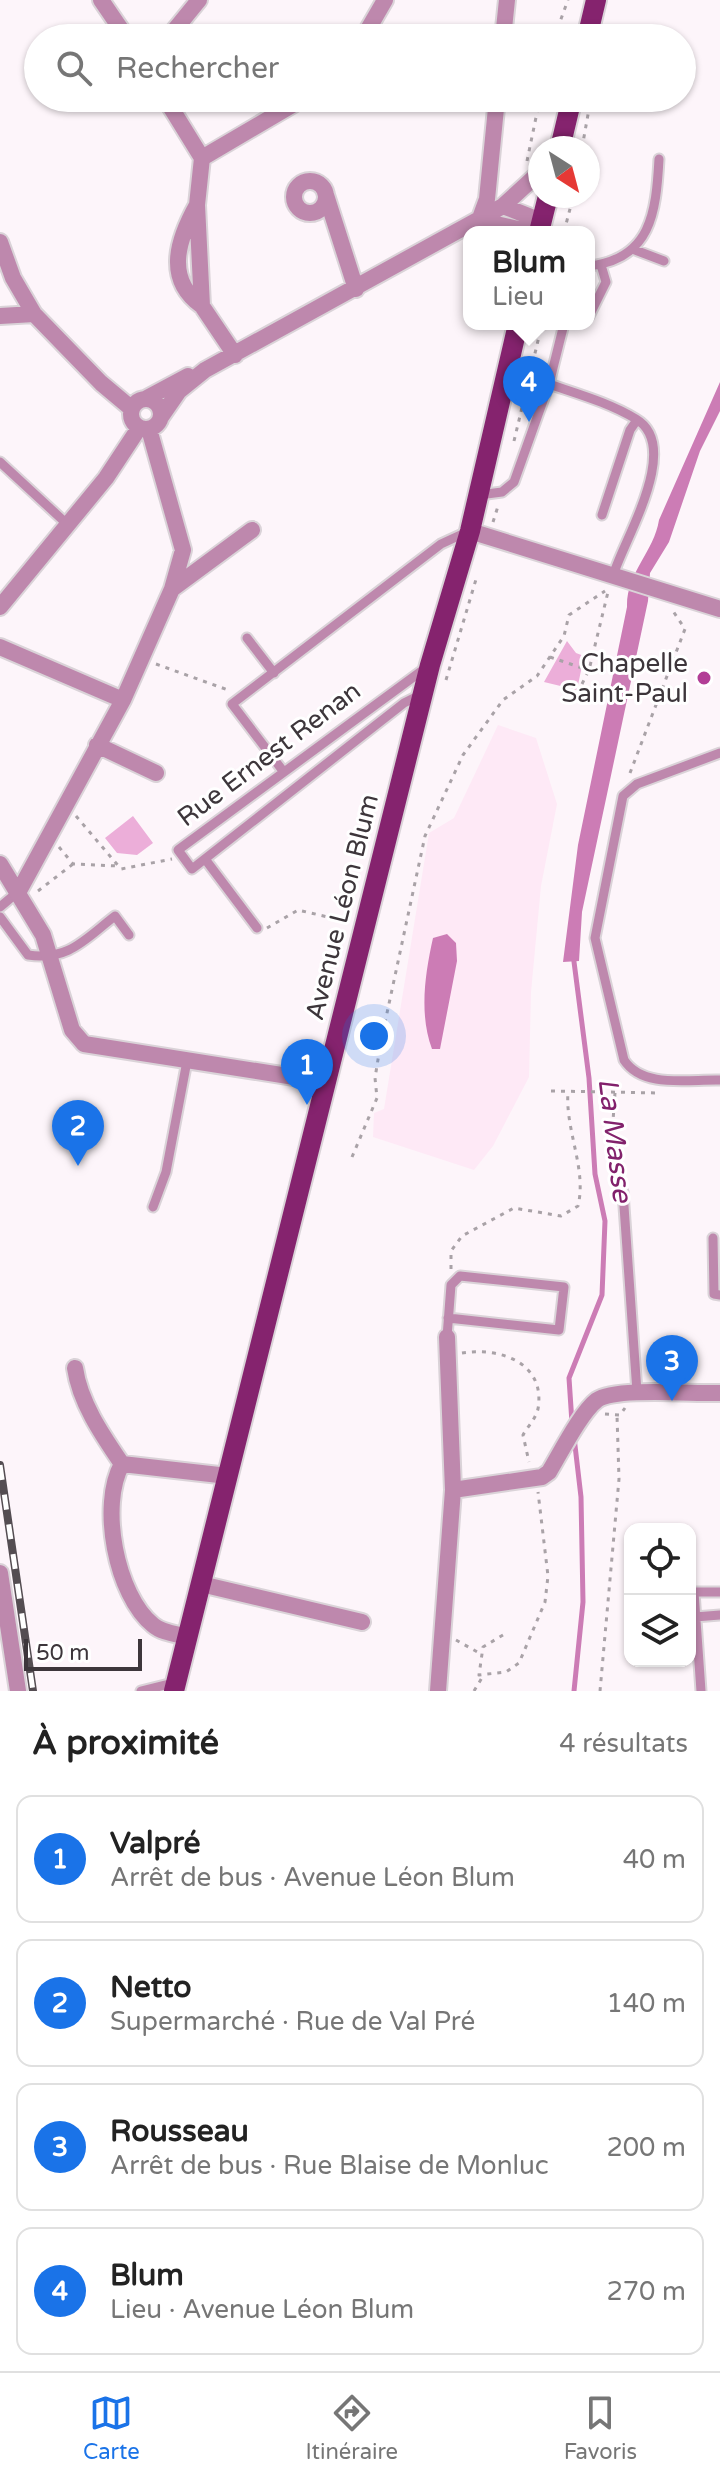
<!DOCTYPE html>
<html lang="fr">
<head>
<meta charset="utf-8">
<style>
  body { margin:0; font-family:"Varela Round",sans-serif; background:#f2f2f2; color:#222 }
  .controls { position:absolute; right:24px; bottom:24px; display:grid; overflow:hidden; border-radius:16px; box-shadow:0 2px 6px #0004 }
  .controls button { width:72px; height:72px; display:grid; place-items:center; padding:0; border:0; border-bottom:2px solid #e0e0e0; background:#fff; color:#222; font:40px sans-serif }
  .compass { position:absolute; left:528px; top:136px; width:72px; height:72px; border-radius:50%; background:#fff; box-shadow:0 2px 6px #0004; rotate:144deg }
  .scale { position:absolute; left:24px; bottom:20px; width:118px; box-sizing:border-box; padding-left:8px; border:4px solid #3d363b; border-top:0; font-size:22px; line-height:28px; white-space:nowrap; color:#3d363b; -webkit-text-stroke:6px #fff; paint-order:stroke }
  .you { position:absolute; left:374px; top:1036px; width:28px; height:28px; margin:-20px; border:6px solid #fff; border-radius:50%; background:#1a73e8; box-shadow:0 0 0 12px #1a73e833 }
  .badge { display:grid; place-items:center; width:52px; height:52px; border-radius:50%; background:#1a73e8; color:#fff; font-size:26px; font-weight:700 }
  .pin { position:absolute; translate:-50% -66px; filter:drop-shadow(0 2px 4px #0008) }
  .pin::after { content:''; position:absolute; top:42px; width:28px; height:24px; background:inherit; clip-path:polygon(0 0,100% 0,50% 100%) }
  .popup { position:absolute; left:463px; top:226px; width:132px; height:104px; box-sizing:border-box; display:grid; place-content:center; border-radius:16px; background:#fff; filter:drop-shadow(0 2px 6px #0005); font-size:26px; white-space:nowrap; color:#767676 }
  .popup b { font-size:30px; color:#222 }
  .popup::after { content:''; position:absolute; left:50%; top:100%; margin-left:-16px; border:16px solid transparent; border-top-color:#fff }
  .list { margin:0; padding:0; list-style:none }
  h2 { display:flex; justify-content:space-between; align-items:center; height:104px; margin:0; padding:0 32px; font-size:34px }
  h2 small { font-size:26px; font-weight:400; color:#767676 }
  .list li { display:grid; grid-template-columns:52px 1fr auto; gap:24px; align-items:center; box-sizing:border-box; height:128px; margin:0 16px 16px; padding:0 16px; border:2px solid #e0e0e0; border-radius:16px }
  .list b { display:block; font-size:30px; white-space:nowrap }
  .list p { margin:0; font-size:26px; white-space:nowrap; color:#767676 }
  .list em { font-size:26px; font-style:normal; color:#767676 }
  .icon { flex:none; width:44px; height:44px; fill:none; stroke:currentColor; stroke-width:2; stroke-linecap:round; stroke-linejoin:round }
  .map { position:relative; flex:none; width:720px; height:1691px; overflow:hidden }
  .search { position:absolute; background:#fff; box-shadow:0 2px 6px #0004; left:24px; right:24px; top:24px; height:88px; display:flex; align-items:center; gap:20px; box-sizing:border-box; padding:0 28px; border-radius:44px; color:#767676; font-size:30px }
  .sheet { height:680px; background:#fff }
  nav { display:flex; justify-content:space-around; align-items:center; box-sizing:border-box; height:112px; border-top:2px solid #e0e0e0; background:#fff; font-size:22px; color:#767676 }
  nav a { display:grid; justify-items:center; gap:4px }
  nav .on { color:#1a73e8 }
  .map>svg:first-child { display:block }
</style>
</head>
<body>
<div class="map">
<svg width="720" height="1691" viewBox="0 0 720 1691">
  <rect width="100%" height="100%" fill="#fdf5fa"/>
  <path fill="#fee9f6" d="M 498,725 L 536,738 L 557,804 L 541,886 L 531,992 L 529,1077 L 493,1146 L 474,1170 L 373,1137 L 374,1113 L 384,1109 L 429,833 L 454,818 Z"/>
  <path fill="#ecaed9" d="M 567,641 L 576,653 L 584,656 L 577,690 L 544,682 Z
    M 133,816 L 153,843 L 137,855 L 117,853 L 105,838 Z"/>
  <path fill="#cc7cb5" d="M 720,382 L 720,411 L 700,451 L 669,542 L 650,573 L 648,601 L 582,912 L 579,961 L 563,962 L 578,845 L 627,607 C 626,573 654,552 659,520 Z
    M 447,934 L 456,943 L 457,961 L 440,1049 L 432,1049 C 419,1014 425,974 433,938 Z"/>
  <g fill="none" stroke-linecap="round" stroke-linejoin="round">
    <path stroke="#cc7cb5" stroke-width="5" d="M 572,1423 L 569,1378 L 602,1295 L 605,1221 L 595,1174 L 589,1078 L 573,954
      M 574,1691 L 583,1602 L 581,1497 L 574,1437"/>
    <defs>
      <path id="service" d="M 635,250 L 664,261
        M 589,266 C 651,259 656,213 659,159
        M 589,316 L 606,282 L 601,265
        M 564,324 L 549,384 C 578,394 610,403 636,419 C 682,446 625,538 614,573
        M 0,462 L 67,524
        M 479,495 L 502,492 L 514,482 L 549,384
        M 602,515 L 630,430 L 637,420
        M 247,638 L 274,673
        M 422,694 L 404,703 L 192,869 L 178,850 L 427,667
        M 720,753 L 637,784 L 623,796 L 595,938 L 624,1060 C 643,1089 689,1079 720,1080
        M 283,771 L 232,704 L 441,544 L 467,532
        M 205,859 L 257,928
        M 0,907 L 19,891
        M 0,917 L 28,955 C 69,961 85,939 115,916 L 129,935
        M 623,1192 L 637,1392
        M 153,1207 L 166,1172 L 187,1061
        M 713,1238 L 714,1294 L 720,1295
        M 447,1337 L 451,1285 L 460,1276 L 564,1287 L 559,1330 L 448,1318
        M 695,1617 L 720,1615
        M 141,1691 L 177,1682
        M 701,1691 L 694,1592 L 720,1592"/>
      <path id="minor" d="M 101,0 L 127,38
        M 168,38 L 199,0
        M 363,38 L 385,0
        M 503,38 L 507,0
        M 165,98 L 202,158
        M294 197a16 16 0 1 1 32 0a16 16 0 1 1-32 0Z
        M 325,192 L 356,289
        M 197,205 C 178,239 164,279 202,306
        M 503,206 L 541,221
        M 480,218 L 487,199 L 497,98
        M 483,221 L 518,229 L 541,221
        M 0,242 L 13,278 L 34,314
        M 0,316 L 34,314 L 101,383 L 132,409
        M 235,355 L 202,306 L 197,205 L 202,158 L 304,98
        M 145,399 L 188,376
        M131 414a15 15 0 1 1 30 0a15 15 0 1 1-30 0Z
        M 161,417 L 179,391 L 205,370 L 503,206 L 540,172
        M 470,531 L 720,609
        M 172,589 L 252,530
        M 0,607 L 106,478 L 139,428
        M 0,647 L 123,700
        M 97,745 L 156,773
        M 0,864 L 43,935 L 72,1030 L 84,1044 L 326,1082
        M 19,891 L 123,700 L 172,589 L 183,550 L 149,429
        M 447,1337 L 453,1490
        M 75,1368 C 80,1403 103,1436 122,1464
        M 0,1573 L 18,1691
        M 201,1584 L 362,1622
        M 188,1637 C 177,1634 162,1633 153,1625 C 116,1595 99,1505 122,1464 L 228,1476
        M 438,1691 L 453,1490 L 542,1477 L 549,1472 C 560,1454 581,1412 597,1400 C 616,1387 693,1394 720,1393"/>
      <path id="primary" d="M 587,38 L 596,0
        M 560,148 L 572,98
        M 539,232 L 548,196
        M 174,1691 L 430,665 L 470,531 L 518,324"/>
    </defs>
    <use href="#service" stroke="#dad3d8" stroke-width="13"/>
    <use href="#minor" stroke="#dad3d8" stroke-width="20"/>
    <use href="#primary" stroke="#dad3d8" stroke-width="24"/>
    <path stroke="#a9a2a7" stroke-width="3" stroke-dasharray="4 6" stroke-linecap="butt" d="M 554,38 L 568,0
      M 582,148 L 589,109
      M 527,161 L 540,98
      M 565,206 L 573,196
      M 564,232 L 571,205
      M 514,441 L 542,324
      M 493,522 L 499,503
      M 550,657 L 588,670
      M 156,664 L 228,690
      M 446,680 L 477,576
      M 582,684 L 589,670 L 608,592
      M 630,773 L 685,629 L 673,611
      M 76,816 L 121,869 L 172,859
      M 59,847 L 73,864 L 118,866
      M 38,891 L 73,864
      M 267,928 L 298,910 L 349,922
      M 551,1091 L 660,1093
      M 615,1093 L 613,1121 L 622,1180
      M 352,1157 L 377,1098 L 375,1078 L 381,1041 L 425,836 L 463,755 L 503,700 L 537,676 L 564,636 L 569,615 L 605,591
      M 451,1269 L 451,1251 L 462,1236 L 514,1208 L 561,1216 L 578,1206 C 587,1169 565,1130 568,1092
      M 462,1353 C 499,1347 546,1362 538,1409 C 535,1420 528,1426 523,1435 L 529,1462
      M 605,1414 L 620,1415 L 625,1408
      M 503,1635 L 483,1647 L 479,1675 L 506,1672 L 519,1663 L 545,1602 L 548,1576 L 538,1492
      M 456,1640 L 481,1654
      M 474,1691 L 483,1676
      M 600,1691 L 619,1479 L 617,1415"/>
    <use href="#service" stroke="#be88ad" stroke-width="9"/>
    <use href="#minor" stroke="#be88ad" stroke-width="16"/>
    <use href="#primary" stroke="#85236e" stroke-width="20"/>
    <defs>
      <path id="rail" d="M 0,1465 L 33,1691"/>
    </defs>
    <use href="#rail" stroke="#544d52" stroke-width="8"/>
    <use href="#rail" stroke="#fff" stroke-width="5" stroke-dasharray="15" stroke-linecap="butt"/>
  </g>
  <circle fill="#b23e96" stroke="#fff" stroke-width="3" cx="704" cy="678" r="8"/>
  <g text-anchor="middle" dominant-baseline="central" stroke-width="6" stroke-linejoin="round" paint-order="stroke">
    <g font-size="26" fill="#3d363b" stroke="#fff" text-anchor="end">
      <text x="688" y="663">Chapelle<tspan x="688" dy="30">Saint-Paul</tspan></text>
    </g>
    <g font-size="26" fill="#3d363b" stroke="#fff">
      <text transform="translate(269 754) rotate(-37)">Rue Ernest Renan</text>
      <text transform="translate(342 907) rotate(-76)">Avenue Léon Blum</text>
    </g>
    <g font-size="28" font-style="italic" fill="#82226c" stroke="#fff">
      <text transform="translate(615 1140) rotate(83)">La Masse</text>
    </g>
  </g>
</svg>
<div class="controls">
<button><svg class="icon" aria-label="locate" viewBox="0 0 24 24"><circle cx="12" cy="12" r="6"/><path d="M12 2v4M12 18v4M2 12h4M18 12h4"/></svg></button>
<button><svg class="icon" aria-label="layers" viewBox="0 0 24 24"><path d="M12 4l9 5-9 5-9-5zM3 14l9 5 9-5"/></svg></button>
</div>
<svg class="compass" viewBox="-18 -18 36 36"><path d="M0-13l5 13h-10z" fill="#e53935"/><path d="M0 13l5-13h-10z" fill="#767676"/></svg>
<div class="scale">50 m</div>
<div class="you"></div>
<div class="pin badge" style="left:307px;top:1105px">1</div>
<div class="pin badge" style="left:78px;top:1166px">2</div>
<div class="pin badge" style="left:672px;top:1401px">3</div>
<div class="pin badge" style="left:529px;top:422px">4</div>
<div class="popup"><b>Blum</b>Lieu</div>
<div class="search"><svg class="icon" aria-label="search" viewBox="0 0 24 24"><circle cx="10" cy="10" r="6"/><path d="M15 15l6 6"/></svg>Rechercher</div>
</div>
<section class="sheet">
<h2>À proximité<small>4 résultats</small></h2>
<ul class="list">
<li><span class="badge">1</span><div><b>Valpré</b><p>Arrêt de bus · Avenue Léon Blum</p></div><em>40 m</em></li>
<li><span class="badge">2</span><div><b>Netto</b><p>Supermarché · Rue de Val Pré</p></div><em>140 m</em></li>
<li><span class="badge">3</span><div><b>Rousseau</b><p>Arrêt de bus · Rue Blaise de Monluc</p></div><em>200 m</em></li>
<li><span class="badge">4</span><div><b>Blum</b><p>Lieu · Avenue Léon Blum</p></div><em>270 m</em></li>
</ul>
</section>
<nav>
<a class="on"><svg class="icon" aria-label="map" viewBox="0 0 24 24"><path d="M3 6l6-2 6 2 6-2v14l-6 2-6-2-6 2zM9 4v14M15 6v14"/></svg>Carte</a>
<a><svg class="icon" aria-label="directions" viewBox="0 0 24 24"><path d="M12 3l9 9-9 9-9-9zM9 14v-3h6M13 9l2 2-2 2"/></svg>Itinéraire</a>
<a><svg class="icon" aria-label="saved" viewBox="0 0 24 24"><path d="M7 4h10v16l-5-4-5 4z"/></svg>Favoris</a>
</nav>
</body>
</html>
